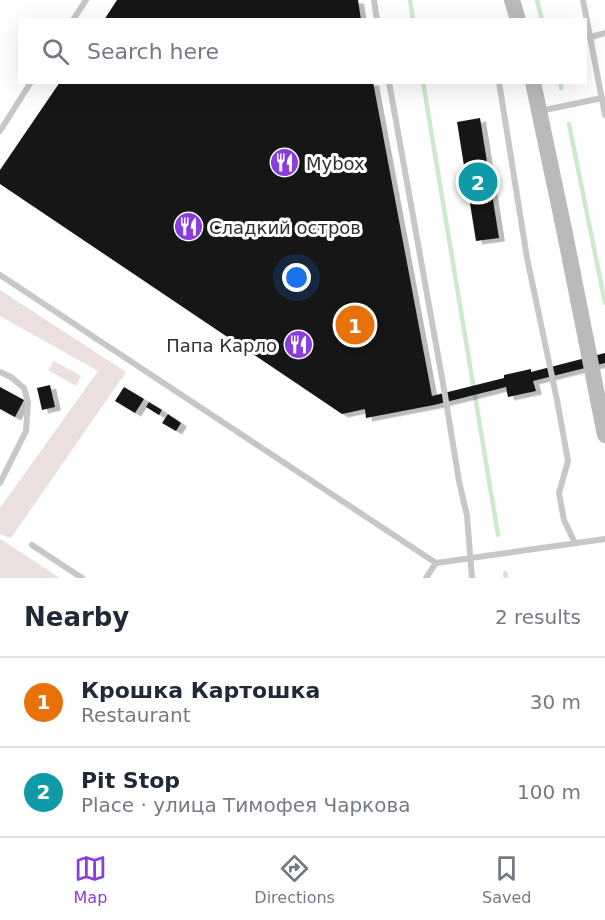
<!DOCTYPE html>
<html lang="en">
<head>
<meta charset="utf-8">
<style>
  body { margin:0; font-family:"DejaVu Sans",sans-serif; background:#f2f2f3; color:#1f2937 }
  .you { position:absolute; left:297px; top:278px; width:21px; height:21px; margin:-15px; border:4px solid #fff; border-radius:50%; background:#1a73e8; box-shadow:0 0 0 9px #1a73e833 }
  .badge { display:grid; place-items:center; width:39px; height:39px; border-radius:50%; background:#8b3cdd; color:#fff; font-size:20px; font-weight:700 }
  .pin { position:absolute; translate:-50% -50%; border:3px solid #fff; box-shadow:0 2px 6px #0006 }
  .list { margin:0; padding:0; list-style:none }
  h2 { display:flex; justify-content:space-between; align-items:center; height:78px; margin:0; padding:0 24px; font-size:26px }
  h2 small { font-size:20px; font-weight:400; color:#747a83 }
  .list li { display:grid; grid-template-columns:39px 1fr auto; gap:18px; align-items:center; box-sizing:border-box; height:90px; padding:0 24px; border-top:2px solid #e0e1e3 }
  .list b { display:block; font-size:22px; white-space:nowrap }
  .list p { margin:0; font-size:20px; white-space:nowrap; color:#747a83 }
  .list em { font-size:20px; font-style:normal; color:#747a83 }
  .icon { flex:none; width:33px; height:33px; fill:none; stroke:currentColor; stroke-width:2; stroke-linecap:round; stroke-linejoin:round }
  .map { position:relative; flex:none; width:605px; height:578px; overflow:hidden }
  .search { position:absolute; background:#fff; box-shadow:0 6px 24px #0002; left:18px; right:18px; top:18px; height:66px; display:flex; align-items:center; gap:15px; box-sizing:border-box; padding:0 21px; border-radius:0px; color:#747a83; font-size:22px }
  .sheet { height:258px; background:#fff }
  nav { display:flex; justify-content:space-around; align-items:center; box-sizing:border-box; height:84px; border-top:2px solid #e0e1e3; background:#fff; font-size:16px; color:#747a83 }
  nav a { display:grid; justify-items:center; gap:3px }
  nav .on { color:#8b3cdd }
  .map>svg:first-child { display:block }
</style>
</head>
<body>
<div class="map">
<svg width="605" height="578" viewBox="0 0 605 578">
  <defs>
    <filter id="shadow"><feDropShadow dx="6" dy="3.5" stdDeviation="0" flood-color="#0004"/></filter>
  </defs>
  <rect width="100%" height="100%" fill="#fff"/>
  <path fill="#ecdfdf" d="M 0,290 L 126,372 L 11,538 L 0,534 L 0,508 L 98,371 L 0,316 Z
    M 54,361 L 81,376 L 76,386 L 48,370 Z
    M 0,539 L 2,540 L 60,578 L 0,578 Z"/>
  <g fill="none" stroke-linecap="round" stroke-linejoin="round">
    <path stroke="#cdebcc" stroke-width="4.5" d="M 410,0 L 413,20
      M 537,0 L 542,20
      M 423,82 L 498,535
      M 560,82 L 561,88
      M 569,124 L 605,303
      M 505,573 L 506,578"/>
  </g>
  <path fill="#171717" filter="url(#shadow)" d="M 117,0 L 358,0 L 361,20 L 104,20 Z
    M 60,82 L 373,82 L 432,396 L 504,378 L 504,375 L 531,369 L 531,372 L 605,353 L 605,363 L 533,381 L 536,391 L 508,397 L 506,387 L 434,405 L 366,418 L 365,409 L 342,414 L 0,184 L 0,170 Z
    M 480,118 L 499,238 L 476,241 L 457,122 Z
    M 50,385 L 55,407 L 42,410 L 37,388 Z
    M 0,387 L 24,400 L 15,417 L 0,409 Z
    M 124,387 L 144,399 L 135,413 L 115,401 Z
    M 149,402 L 162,410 L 159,415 L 146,407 Z
    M 168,414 L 181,423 L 176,431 L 162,423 Z"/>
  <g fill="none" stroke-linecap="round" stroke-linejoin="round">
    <path stroke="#c7c7c7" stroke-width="6" d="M 374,0 L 377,20
      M 583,0 L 605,115
      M 73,20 L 86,0
      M 591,37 L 605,33
      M 389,82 L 444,389 L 459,481 L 467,516 L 472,578
      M 499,82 L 527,258 L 557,400 L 568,461 L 559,493 L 564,520 L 575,543
      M 540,111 L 602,98
      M 0,131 L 31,82
      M 0,275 L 436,563 L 605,539
      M 0,372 L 11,377 L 24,388 L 28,402 L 26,431 L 0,483
      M 32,545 L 82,578
      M 426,578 L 436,563"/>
    <path stroke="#bababa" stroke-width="16" d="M 512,0 L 518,20
      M 533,82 L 565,234 L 605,435"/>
  </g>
  <defs>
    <symbol id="restaurant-disc" viewBox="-11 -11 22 22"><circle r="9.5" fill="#8b3cdd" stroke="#fff"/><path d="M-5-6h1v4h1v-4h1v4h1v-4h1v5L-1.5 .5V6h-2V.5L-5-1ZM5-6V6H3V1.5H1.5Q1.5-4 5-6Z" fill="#fff"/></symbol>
  </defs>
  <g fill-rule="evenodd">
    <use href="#restaurant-disc" x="268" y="146" width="33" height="33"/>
    <use href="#restaurant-disc" x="172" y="210" width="33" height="33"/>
    <use href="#restaurant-disc" x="282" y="328" width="33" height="33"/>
  </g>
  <g text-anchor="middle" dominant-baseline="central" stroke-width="6" stroke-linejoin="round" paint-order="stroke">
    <g font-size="18" fill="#303030" stroke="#fff" text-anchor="start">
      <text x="306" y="163">Mybox</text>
      <text x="209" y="227">Сладкий остров</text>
      <text x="277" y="345" text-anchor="end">Папа Карло</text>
    </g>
  </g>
</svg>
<div class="you"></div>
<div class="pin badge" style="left:355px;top:325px;background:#e8710a">1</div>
<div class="pin badge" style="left:478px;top:182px;background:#0f9aa8">2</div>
<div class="search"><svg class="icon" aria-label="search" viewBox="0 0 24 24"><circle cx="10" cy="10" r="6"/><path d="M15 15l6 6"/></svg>Search here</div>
</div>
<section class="sheet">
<h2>Nearby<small>2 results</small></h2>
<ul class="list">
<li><span class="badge" style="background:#e8710a">1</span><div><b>Крошка Картошка</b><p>Restaurant</p></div><em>30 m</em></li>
<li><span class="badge" style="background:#0f9aa8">2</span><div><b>Pit Stop</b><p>Place · улица Тимофея Чаркова</p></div><em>100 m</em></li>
</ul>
</section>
<nav>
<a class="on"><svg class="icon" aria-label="map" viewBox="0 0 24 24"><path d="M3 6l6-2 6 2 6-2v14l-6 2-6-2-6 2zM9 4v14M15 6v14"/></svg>Map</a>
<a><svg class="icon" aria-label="directions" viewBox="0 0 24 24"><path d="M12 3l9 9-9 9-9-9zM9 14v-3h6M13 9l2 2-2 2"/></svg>Directions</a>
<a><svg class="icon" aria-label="saved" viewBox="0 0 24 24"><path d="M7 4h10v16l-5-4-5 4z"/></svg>Saved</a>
</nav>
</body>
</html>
